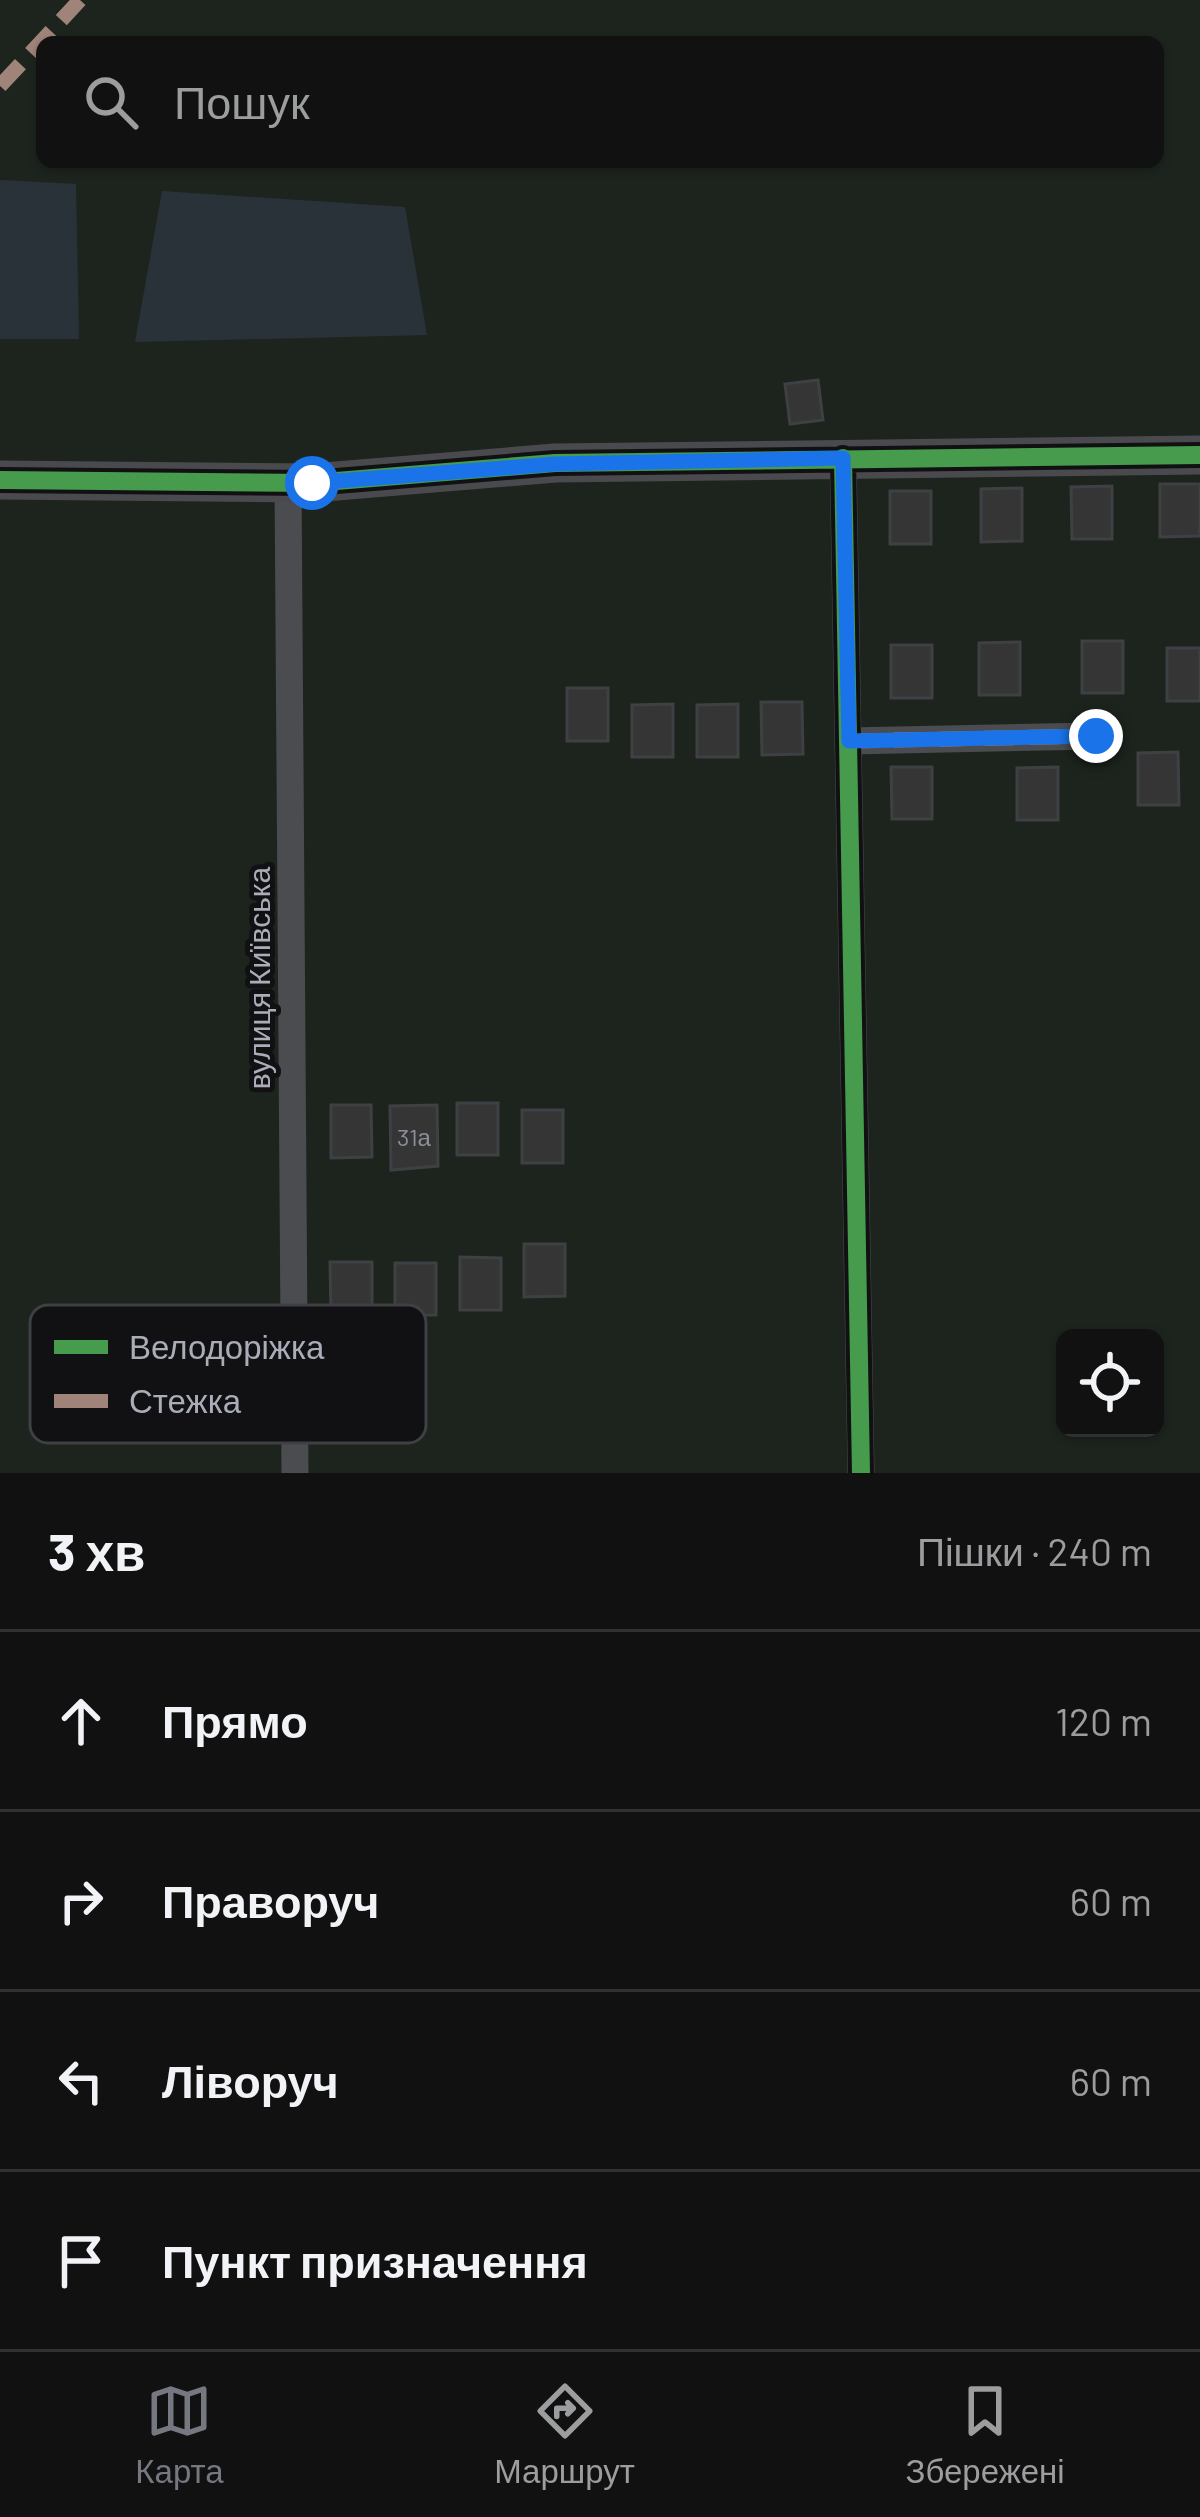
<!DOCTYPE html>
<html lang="uk">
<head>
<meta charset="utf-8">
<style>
  body { margin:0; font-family:Barlow,sans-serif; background:#1e1f1f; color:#f1f3f6 }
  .controls { position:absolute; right:36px; bottom:36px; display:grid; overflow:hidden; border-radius:18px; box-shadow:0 3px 9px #0004 }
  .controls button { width:108px; height:108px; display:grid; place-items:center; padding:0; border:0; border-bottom:3px solid #303131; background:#111; color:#f1f3f6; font:60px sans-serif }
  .stop { position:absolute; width:36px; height:36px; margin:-27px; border:9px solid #1a73e8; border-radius:50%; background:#fff }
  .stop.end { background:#1a73e8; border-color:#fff; box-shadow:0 3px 12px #0008 }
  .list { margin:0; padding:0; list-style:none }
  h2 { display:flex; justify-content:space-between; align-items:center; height:156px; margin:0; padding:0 48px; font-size:51px }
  h2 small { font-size:39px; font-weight:400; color:#9c9d9f }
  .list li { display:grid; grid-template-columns:78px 1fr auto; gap:36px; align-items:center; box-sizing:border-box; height:180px; padding:0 48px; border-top:3px solid #303131 }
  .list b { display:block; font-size:45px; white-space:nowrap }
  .list em { font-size:39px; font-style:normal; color:#9c9d9f }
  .icon { flex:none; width:66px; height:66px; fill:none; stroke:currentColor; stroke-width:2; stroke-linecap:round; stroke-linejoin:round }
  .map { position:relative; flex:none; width:1200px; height:1473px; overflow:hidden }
  .search { position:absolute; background:#111; box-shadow:0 3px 9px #0004; left:36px; right:36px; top:36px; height:132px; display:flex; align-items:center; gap:30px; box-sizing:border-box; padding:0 42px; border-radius:18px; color:#9c9d9f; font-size:45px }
  .sheet { height:876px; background:#111 }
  nav { display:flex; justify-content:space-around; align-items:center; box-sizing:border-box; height:168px; border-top:3px solid #303131; background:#111; font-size:33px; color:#9c9d9f }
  nav a { display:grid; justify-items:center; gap:6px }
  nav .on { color:#757880 }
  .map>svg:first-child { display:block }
</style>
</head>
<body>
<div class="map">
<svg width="1200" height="1473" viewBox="0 0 1200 1473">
  <rect width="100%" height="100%" fill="#171717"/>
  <path fill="#1d241e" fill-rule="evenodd" d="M 0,0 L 1200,0 L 1200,1473 L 0,1473 ZM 42,42 L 1158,42 L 1158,162 L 42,162 ZM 1065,1338 L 1155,1338 L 1155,1428 L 1065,1428 Z"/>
  <path fill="#2a3239" d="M 0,180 L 76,184 L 79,339 L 0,339 Z
    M 162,191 L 405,207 L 427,335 L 135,342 Z"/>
  <path fill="#353536" stroke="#3f4043" stroke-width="3" d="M 818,380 L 823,420 L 790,424 L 785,384 Z
    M 1160,484 L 1200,484 L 1200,536 L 1160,537 Z
    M 1112,486 L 1112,539 L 1072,539 L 1071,487 Z
    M 1022,488 L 1022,541 L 981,542 L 981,489 Z
    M 890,491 L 931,491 L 931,544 L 890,544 Z
    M 1082,641 L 1123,641 L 1123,693 L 1082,693 Z
    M 1020,642 L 1020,695 L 979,695 L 979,643 Z
    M 891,645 L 932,645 L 932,698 L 891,698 Z
    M 1167,648 L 1200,648 L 1200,701 L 1167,701 Z
    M 567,688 L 608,688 L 608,741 L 567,741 Z
    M 761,702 L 802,702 L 803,754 L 762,755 Z
    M 673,704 L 673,757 L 632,757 L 632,705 Z
    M 738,704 L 738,757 L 697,757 L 697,705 Z
    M 1178,752 L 1179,805 L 1138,805 L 1138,753 Z
    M 891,767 L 932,767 L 932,819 L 892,819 Z
    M 1058,767 L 1058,820 L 1017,820 L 1017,768 Z
    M 457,1103 L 498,1103 L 498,1155 L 457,1155 Z
    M 331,1105 L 371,1105 L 372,1157 L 331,1158 Z
    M 437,1105 L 438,1166 L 391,1170 L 390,1106 Z
    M 522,1110 L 563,1110 L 563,1163 L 522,1163 Z
    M 524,1244 L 565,1244 L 565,1296 L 524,1297 Z
    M 460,1257 L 501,1258 L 501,1310 L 460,1310 Z
    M 330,1262 L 372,1262 L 372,1314 L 331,1315 Z
    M 395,1263 L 436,1263 L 436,1315 L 395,1315 Z"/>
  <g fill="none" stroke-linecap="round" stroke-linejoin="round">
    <path stroke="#4b4c50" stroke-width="27" d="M 843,458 L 861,1473
      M 288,483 L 295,1473
      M 849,741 L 1096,736"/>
    <path stroke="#4a4a4e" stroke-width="39" d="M 0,480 L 312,483 L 555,463 L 1200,455"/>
    <path stroke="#a18479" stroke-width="15" stroke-dasharray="30 15" stroke-linecap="butt" d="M 0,86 L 80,0
      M 849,741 L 1096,736"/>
    <defs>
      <path id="cycleway" d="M 843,458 L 861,1473
        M 0,480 L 312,483 L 555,463 L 1200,455"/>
    </defs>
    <use href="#cycleway" stroke="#111113" stroke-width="26"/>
    <use href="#cycleway" stroke="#469c4c" stroke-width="18"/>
  </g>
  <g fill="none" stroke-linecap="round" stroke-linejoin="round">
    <path stroke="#1a73e8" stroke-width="15" d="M 312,483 L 555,464 L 843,458 L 849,741 L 1096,736"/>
  </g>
  <g text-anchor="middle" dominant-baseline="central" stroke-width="10" stroke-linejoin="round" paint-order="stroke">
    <g font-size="24" fill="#8b8f98">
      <text x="414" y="1136">31а</text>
    </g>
    <g font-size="30" fill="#a8adb8" stroke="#111113">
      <text transform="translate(258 978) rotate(-90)">вулиця Київська</text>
    </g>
  </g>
  <rect x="30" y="1305" width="396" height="138" rx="18" fill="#111113" stroke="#3e4045" stroke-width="3"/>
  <rect x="54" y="1340" width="54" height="14" fill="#469c4c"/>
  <rect x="54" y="1394" width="54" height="14" fill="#a18479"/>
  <g font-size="33" fill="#a8adb8">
    <text x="129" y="1359">Велодоріжка</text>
    <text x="129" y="1413">Стежка</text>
  </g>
</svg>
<div class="controls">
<button><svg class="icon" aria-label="locate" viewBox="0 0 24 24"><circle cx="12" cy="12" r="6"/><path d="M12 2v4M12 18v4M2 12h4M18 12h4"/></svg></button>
</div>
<div class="stop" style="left:312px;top:483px"></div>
<div class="stop end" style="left:1096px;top:736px"></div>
<div class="search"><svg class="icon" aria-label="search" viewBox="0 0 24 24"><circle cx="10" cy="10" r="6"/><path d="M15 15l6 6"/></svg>Пошук</div>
</div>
<section class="sheet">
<h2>3 хв<small>Пішки · 240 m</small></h2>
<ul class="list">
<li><svg class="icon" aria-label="ahead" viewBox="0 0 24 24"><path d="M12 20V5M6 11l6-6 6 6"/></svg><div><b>Прямо</b></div><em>120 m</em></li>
<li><svg class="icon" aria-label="right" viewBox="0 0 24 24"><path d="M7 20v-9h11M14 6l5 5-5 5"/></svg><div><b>Праворуч</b></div><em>60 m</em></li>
<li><svg class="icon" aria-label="left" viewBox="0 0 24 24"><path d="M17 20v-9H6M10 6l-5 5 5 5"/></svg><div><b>Ліворуч</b></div><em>60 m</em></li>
<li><svg class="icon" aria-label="arrive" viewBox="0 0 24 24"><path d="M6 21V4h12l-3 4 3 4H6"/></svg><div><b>Пункт призначення</b></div></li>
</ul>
</section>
<nav>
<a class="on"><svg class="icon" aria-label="map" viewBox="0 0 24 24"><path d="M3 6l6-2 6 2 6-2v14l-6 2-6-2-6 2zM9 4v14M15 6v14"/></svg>Карта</a>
<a><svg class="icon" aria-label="directions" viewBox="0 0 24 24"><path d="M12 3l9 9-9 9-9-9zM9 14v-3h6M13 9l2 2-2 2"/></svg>Маршрут</a>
<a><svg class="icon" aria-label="saved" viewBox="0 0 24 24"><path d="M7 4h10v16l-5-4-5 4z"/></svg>Збережені</a>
</nav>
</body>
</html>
